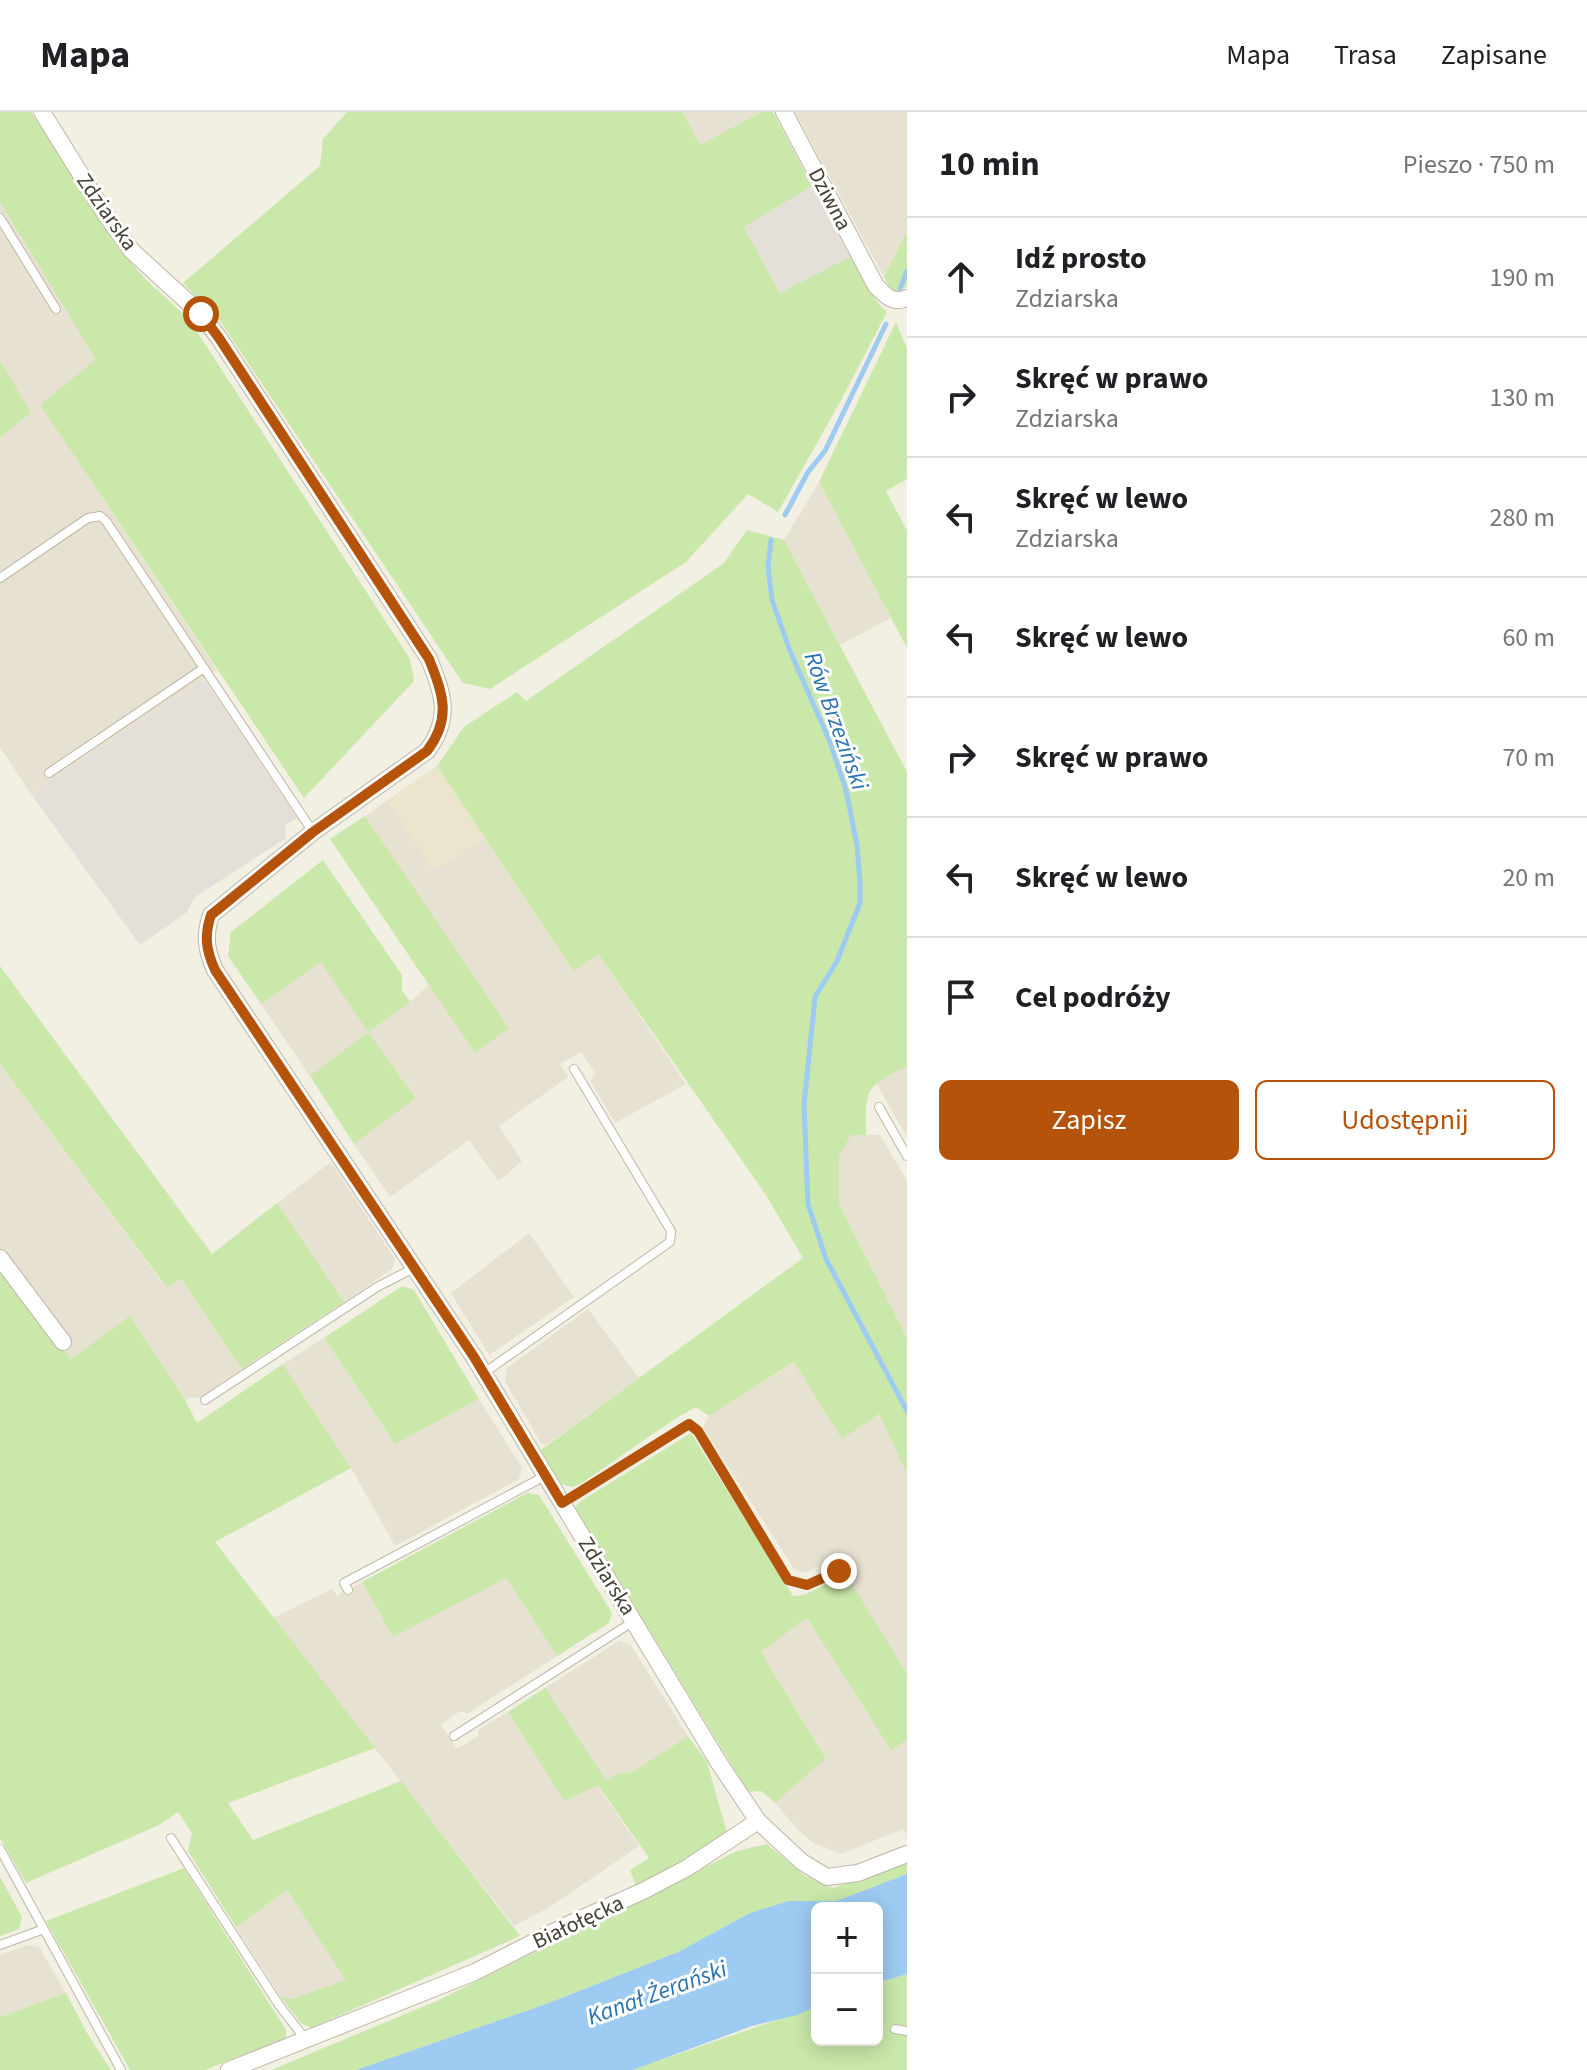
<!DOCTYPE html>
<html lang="pl">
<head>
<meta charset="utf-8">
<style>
  body { margin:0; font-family:"Source Sans 3",sans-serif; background:#f2f2f2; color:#202124 }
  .controls { position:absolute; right:24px; bottom:24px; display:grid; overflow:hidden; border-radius:12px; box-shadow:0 4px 20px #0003 }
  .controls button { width:72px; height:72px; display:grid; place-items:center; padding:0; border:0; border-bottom:2px solid #e0e0e0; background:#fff; color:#202124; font:40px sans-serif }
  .stop { position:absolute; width:24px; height:24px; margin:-18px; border:6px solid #b45309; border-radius:50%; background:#fff }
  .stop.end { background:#b45309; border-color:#fff; box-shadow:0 2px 8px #0008 }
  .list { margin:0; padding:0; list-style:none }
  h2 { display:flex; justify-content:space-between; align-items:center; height:104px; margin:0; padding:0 32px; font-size:34px }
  h2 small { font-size:26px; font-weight:400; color:#757577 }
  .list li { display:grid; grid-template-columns:52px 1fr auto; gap:24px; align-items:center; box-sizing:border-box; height:120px; padding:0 32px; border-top:2px solid #e0e0e0 }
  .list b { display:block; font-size:30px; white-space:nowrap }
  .list p { margin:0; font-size:26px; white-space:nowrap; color:#757577 }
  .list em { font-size:26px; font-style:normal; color:#757577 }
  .actions { display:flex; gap:16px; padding:24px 32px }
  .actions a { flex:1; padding:18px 0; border:2px solid #b45309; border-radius:12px; text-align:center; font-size:28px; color:#b45309 }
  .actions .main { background:#b45309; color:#fff }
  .icon { flex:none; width:44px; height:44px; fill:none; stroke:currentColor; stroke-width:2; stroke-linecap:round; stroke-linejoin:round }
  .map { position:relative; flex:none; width:907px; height:1958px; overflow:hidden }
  header { display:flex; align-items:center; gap:48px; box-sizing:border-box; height:112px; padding:0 40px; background:#fff; border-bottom:2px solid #e0e0e0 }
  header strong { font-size:38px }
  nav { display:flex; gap:44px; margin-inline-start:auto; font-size:28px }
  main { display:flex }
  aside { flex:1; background:#fff }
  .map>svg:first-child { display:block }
</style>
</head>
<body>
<header>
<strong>Mapa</strong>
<nav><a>Mapa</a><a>Trasa</a><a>Zapisane</a></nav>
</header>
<main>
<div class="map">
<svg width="907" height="1958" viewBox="0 0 907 1958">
  <rect width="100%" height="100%" fill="#f2efe3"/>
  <path fill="#e7e1d1" d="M 683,0 L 761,0 L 700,33 Z
    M 795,0 L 907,0 L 907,119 L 884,165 Z
    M 0,90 L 97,248 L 40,293 L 217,558 L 31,682 L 0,635 L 0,326 L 31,300 L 0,249 Z
    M 819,370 L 891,506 L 840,533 L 784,428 Z
    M 437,654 L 574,859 L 598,842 L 686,972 L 615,1011 L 591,970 L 595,961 L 581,940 L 560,952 L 568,965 L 499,1014 L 522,1049 L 505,1064 L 498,1069 L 469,1028 L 390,1085 L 354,1032 L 416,985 L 368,921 L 310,964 L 261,892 L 321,850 L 410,890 L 429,873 L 475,941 L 508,916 L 365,704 Z
    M 0,952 L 166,1176 L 180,1165 L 242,1257 L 198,1286 L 191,1285 L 185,1288 L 130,1205 L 71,1248 L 0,1154 Z
    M 907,954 L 907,1025 L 876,971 Z
    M 851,1023 L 880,1023 L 907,1069 L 907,1226 L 839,1092 L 839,1044 Z
    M 331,1050 L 395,1147 L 392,1157 L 344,1190 L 277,1091 Z
    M 529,1121 L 574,1185 L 489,1243 L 451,1181 Z
    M 588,1197 L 639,1266 L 546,1333 L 541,1331 L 505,1269 L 507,1256 Z
    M 324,1226 L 395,1332 L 479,1287 L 522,1356 L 519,1367 L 395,1434 L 351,1356 L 283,1252 Z
    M 795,1250 L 842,1326 L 879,1302 L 907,1362 L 907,1561 L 834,1445 L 806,1461 L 795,1458 L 703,1316 L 709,1304 Z
    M 506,1465 L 557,1544 L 468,1601 L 460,1599 L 441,1613 L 457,1637 L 478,1624 L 479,1617 L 508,1600 L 564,1689 L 597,1673 L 639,1734 L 548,1796 L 514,1814 L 273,1506 L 332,1477 L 337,1484 L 362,1470 L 393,1525 Z
    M 807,1506 L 891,1638 L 907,1628 L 907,1723 L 903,1717 L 841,1742 L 815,1732 L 799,1719 L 775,1691 L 826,1645 L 761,1540 Z
    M 619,1529 L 630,1532 L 688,1624 L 631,1661 L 617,1662 L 606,1668 L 545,1576 Z
    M 287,1778 L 347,1868 L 291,1887 L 280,1884 L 236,1815 Z
    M 27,1833 L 39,1835 L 66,1881 L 0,1905 L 0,1843 Z"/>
  <path fill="#e4e0d9" d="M 812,74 L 850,145 L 781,182 L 744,115 Z
    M 204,567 L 297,706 L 285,713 L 286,726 L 195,785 L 187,800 L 140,833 L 31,682 Z"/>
  <path fill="#ece5cd" d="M 437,654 L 485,725 L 435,759 L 387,689 Z"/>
  <path fill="#cae8aa" d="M 0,0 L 31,0 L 116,133 L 146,168 L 188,206 L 410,547 L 414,569 L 304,686 L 40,293 L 96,247 L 0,90 Z
    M 347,0 L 683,0 L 700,33 L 761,0 L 773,0 L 812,74 L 744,115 L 780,181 L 850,145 L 877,190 L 887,200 L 839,292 L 778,400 L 748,382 L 686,450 L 490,577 L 463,571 L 220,209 L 183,171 L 320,54 L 323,27 Z
    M 907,119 L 907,175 L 892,180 L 884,165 Z
    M 896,210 L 907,237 L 907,367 L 886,379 L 907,419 L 907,536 L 819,370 Z
    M 0,249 L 31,300 L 0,326 Z
    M 747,418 L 784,428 L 907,660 L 907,954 C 865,976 865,976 866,1023 L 851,1023 L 839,1044 L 839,1092 L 907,1226 L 907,1362 L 879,1302 L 842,1327 L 794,1250 L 709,1304 L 696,1295 L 673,1308 L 582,1371 L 572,1375 L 561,1372 L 538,1340 L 803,1146 L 766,1083 L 598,842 L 574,859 L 437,654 L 464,615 L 517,580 L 526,589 L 724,451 Z
    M 365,704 L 509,916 L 475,941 L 330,727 Z
    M 323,748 L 402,863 L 402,878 L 410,890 L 368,920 L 416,986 L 354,1032 L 310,964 L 368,920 L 321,850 L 261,892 L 228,844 L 231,820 Z
    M 0,854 L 212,1142 L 277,1091 L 344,1190 L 242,1257 L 181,1166 L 167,1176 L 0,952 Z
    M 0,1154 L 71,1247 L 130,1204 L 185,1288 L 197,1311 L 283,1252 L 351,1356 L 215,1430 L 375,1636 L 228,1691 L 253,1728 L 401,1669 L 520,1824 L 311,1916 L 302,1912 L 280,1884 L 291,1887 L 346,1868 L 287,1778 L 236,1815 L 188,1739 L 192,1721 L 178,1700 L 159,1713 L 26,1771 L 0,1726 Z
    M 402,1174 L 414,1178 L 479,1287 L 395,1332 L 324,1226 Z
    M 691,1321 L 793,1484 L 804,1483 L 846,1463 L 907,1561 L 907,1628 L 891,1638 L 807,1506 L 761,1540 L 826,1646 L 775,1691 L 761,1679 L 748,1680 L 575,1396 L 578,1391 Z
    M 527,1381 L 539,1383 L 612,1501 L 609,1511 L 557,1544 L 506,1466 L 393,1525 L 362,1470 Z
    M 545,1576 L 606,1668 L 617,1662 L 631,1661 L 688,1624 L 707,1650 L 727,1721 L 681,1752 L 637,1776 L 630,1758 L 649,1746 L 598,1673 L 564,1689 L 508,1600 Z
    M 767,1732 L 805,1764 L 833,1776 L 907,1748 L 907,1762 L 836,1789 L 788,1789 L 750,1801 L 678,1840 L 546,1892 L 356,1958 L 271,1958 L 439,1888 L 737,1739 Z
    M 184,1756 L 286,1918 L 286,1926 L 205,1958 L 130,1958 L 46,1809 Z
    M 0,1765 L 22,1805 L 19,1817 L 0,1824 Z
    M 907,1862 L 907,1958 L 632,1958 L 817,1894 L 817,1928 L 877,1928 L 877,1871 Z
    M 66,1881 L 87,1921 L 111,1958 L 0,1958 L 0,1905 Z"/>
  <path fill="#9dcbf2" d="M 907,1762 L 907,1862 L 877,1871 L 877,1796 L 817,1796 L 817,1894 L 797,1903 L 752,1914 L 633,1958 L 356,1958 L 546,1892 L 678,1840 L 750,1801 L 788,1789 L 836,1789 Z"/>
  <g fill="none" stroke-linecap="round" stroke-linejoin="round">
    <path stroke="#9dcbf2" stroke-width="5" d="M 900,177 L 907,159
      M 785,403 L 808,360 L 825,339 L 886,212
      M 771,428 L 768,455 L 772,488 L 790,539 L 830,630 L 846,678 L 857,733 L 860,770 L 860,791 L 837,849 L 815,885 L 804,993 L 808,1092 L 826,1147 L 907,1299"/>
    <defs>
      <path id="service" d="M 0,106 L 56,197
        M 0,466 L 88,406 L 100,404 L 106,409 L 313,720
        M 49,661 L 204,556
        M 879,995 L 907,1044
        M 484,1261 L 670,1130 L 671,1119 L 574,957
        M 205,1288 L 377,1175 L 414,1156
        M 563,1391 L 689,1312 L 698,1319 L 788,1468 L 807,1473 L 839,1459
        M 348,1478 L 344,1471 L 545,1364
        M 454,1624 L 634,1509
        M 171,1726 L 279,1893 L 306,1928
        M 0,1737 L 121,1958
        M 0,1833 L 44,1817
        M 895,1917 L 907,1919"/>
      <path id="minor" d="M 42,0 L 106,103 L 132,139 L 201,202 L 219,226 L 429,547 C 443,582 452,606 427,639 L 313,720 L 211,803 C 204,824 206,838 215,858 L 474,1245 L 719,1651 L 758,1709 L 802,1750 L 827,1765 L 858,1761 L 907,1742
        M 784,0 L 876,174 C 886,184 893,192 907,186
        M 0,1146 L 63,1230
        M 229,1958 L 475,1860 L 567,1813 L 643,1779 L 687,1756 L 758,1709"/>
    </defs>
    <use href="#service" stroke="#beb7a6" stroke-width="10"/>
    <use href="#minor" stroke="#beb7a6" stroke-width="18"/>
    <use href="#service" stroke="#fff" stroke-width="8"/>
    <use href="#minor" stroke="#fff" stroke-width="16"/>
  </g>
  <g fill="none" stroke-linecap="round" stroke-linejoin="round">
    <path stroke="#b45309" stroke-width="10" d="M 201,202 L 219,226 L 429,547 C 443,582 452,606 427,639 L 313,720 L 211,803 C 204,824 206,838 215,858 L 474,1245 L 562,1391 L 689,1312 L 698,1319 L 788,1468 L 807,1473 L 839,1459"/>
  </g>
  <g text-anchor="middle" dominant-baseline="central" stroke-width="6" stroke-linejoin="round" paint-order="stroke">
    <g font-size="22" fill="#443f33" stroke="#fff">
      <text transform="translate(830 87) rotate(62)">Dziwna</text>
      <text transform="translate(107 100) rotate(55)">Zdziarska</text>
      <text transform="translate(607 1464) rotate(58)">Zdziarska</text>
      <text transform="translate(578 1810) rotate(-25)">Białołęcka</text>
    </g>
    <g font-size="24" font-style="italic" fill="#2a73b3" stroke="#fff">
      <text transform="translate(836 609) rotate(70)">Rów Brzeziński</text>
      <text transform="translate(657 1881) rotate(-20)">Kanał Żerański</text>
    </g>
  </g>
</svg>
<div class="controls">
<button>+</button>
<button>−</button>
</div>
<div class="stop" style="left:201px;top:202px"></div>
<div class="stop end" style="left:839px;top:1459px"></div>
</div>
<aside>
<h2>10 min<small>Pieszo · 750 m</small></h2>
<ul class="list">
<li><svg class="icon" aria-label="ahead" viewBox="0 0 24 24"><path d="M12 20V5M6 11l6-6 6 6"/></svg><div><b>Idź prosto</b><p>Zdziarska</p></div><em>190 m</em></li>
<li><svg class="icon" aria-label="right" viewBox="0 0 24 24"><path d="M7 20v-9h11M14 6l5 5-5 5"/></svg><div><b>Skręć w prawo</b><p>Zdziarska</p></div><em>130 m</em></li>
<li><svg class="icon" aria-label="left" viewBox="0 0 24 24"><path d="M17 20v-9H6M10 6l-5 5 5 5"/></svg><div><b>Skręć w lewo</b><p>Zdziarska</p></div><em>280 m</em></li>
<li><svg class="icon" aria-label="left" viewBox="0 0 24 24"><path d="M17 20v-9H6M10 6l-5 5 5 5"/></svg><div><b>Skręć w lewo</b></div><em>60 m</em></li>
<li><svg class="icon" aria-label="right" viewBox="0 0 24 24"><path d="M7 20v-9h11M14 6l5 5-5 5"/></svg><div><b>Skręć w prawo</b></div><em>70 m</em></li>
<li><svg class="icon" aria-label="left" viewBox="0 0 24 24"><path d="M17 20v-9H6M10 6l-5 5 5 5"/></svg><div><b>Skręć w lewo</b></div><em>20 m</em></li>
<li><svg class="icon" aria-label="arrive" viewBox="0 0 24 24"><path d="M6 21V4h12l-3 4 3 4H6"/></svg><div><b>Cel podróży</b></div></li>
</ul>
<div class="actions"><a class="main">Zapisz</a><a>Udostępnij</a></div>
</aside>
</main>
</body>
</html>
